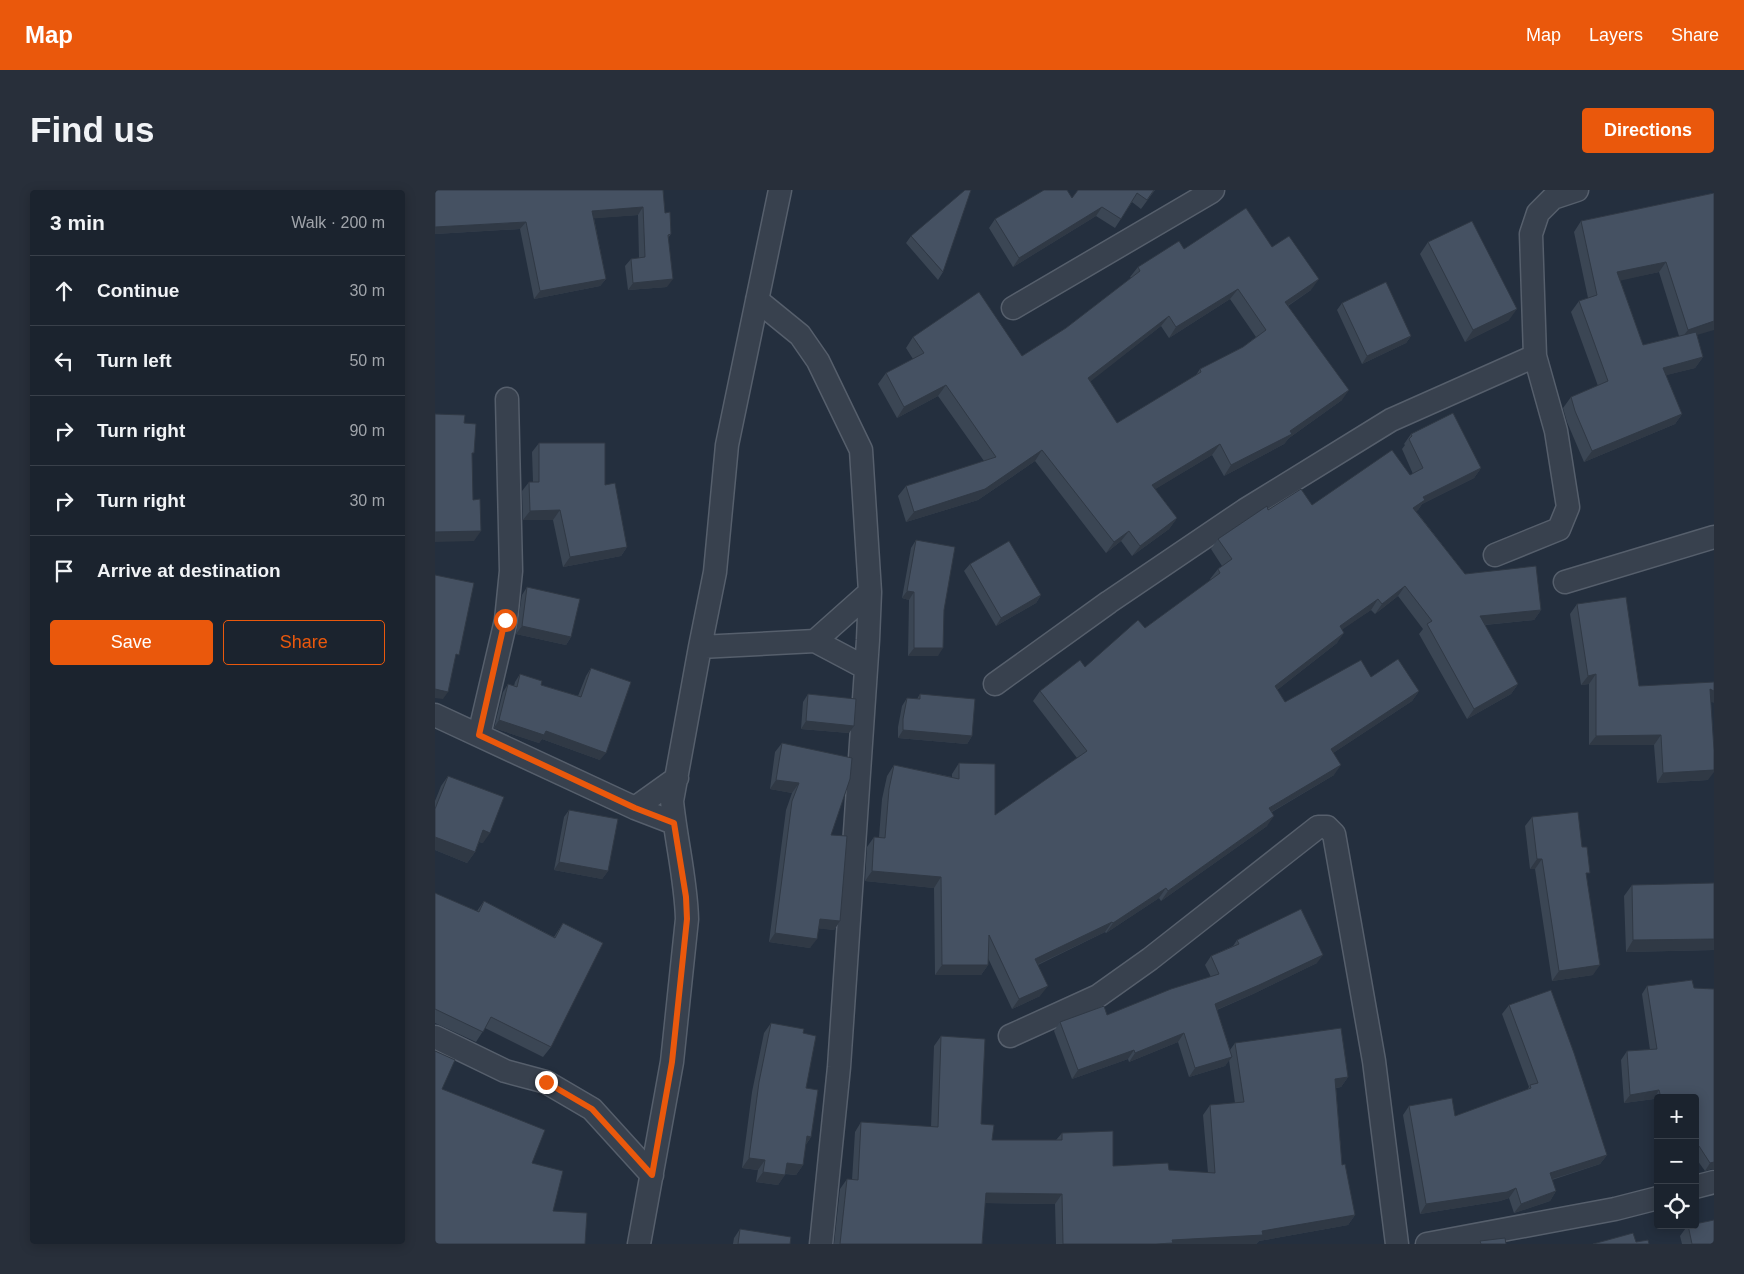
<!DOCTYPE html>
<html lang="en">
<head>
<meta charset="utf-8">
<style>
  body { margin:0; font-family:Arial,sans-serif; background:#282f3a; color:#f1f3f6 }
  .controls { position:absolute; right:15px; bottom:15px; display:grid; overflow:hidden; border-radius:5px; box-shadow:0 2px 12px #0003 }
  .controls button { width:45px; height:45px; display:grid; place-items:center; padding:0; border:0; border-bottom:1px solid #39404a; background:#1b232e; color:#f1f3f6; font:25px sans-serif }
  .stop { position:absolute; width:15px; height:15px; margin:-11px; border:4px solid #ea580c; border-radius:50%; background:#fff }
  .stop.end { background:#ea580c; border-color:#fff; box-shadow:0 1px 5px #0008 }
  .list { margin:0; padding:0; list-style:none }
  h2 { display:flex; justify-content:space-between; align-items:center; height:65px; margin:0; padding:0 20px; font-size:21px }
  h2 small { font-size:16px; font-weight:400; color:#a0a4aa }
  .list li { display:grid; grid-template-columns:32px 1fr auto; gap:15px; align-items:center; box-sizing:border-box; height:70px; padding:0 20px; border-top:1px solid #39404a }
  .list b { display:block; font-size:19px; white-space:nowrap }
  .list em { font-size:16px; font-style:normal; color:#a0a4aa }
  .actions { display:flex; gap:10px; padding:15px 20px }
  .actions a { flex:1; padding:11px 0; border:1px solid #ea580c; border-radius:5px; text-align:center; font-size:18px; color:#ea580c }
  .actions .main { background:#ea580c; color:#fff }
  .icon { flex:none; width:28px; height:28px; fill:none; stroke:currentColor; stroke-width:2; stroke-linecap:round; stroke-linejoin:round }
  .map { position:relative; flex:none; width:1279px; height:1054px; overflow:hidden; border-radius:5px }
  header { display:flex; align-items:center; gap:30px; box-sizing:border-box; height:70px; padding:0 25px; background:#ea580c; color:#fff }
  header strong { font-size:24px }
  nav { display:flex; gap:28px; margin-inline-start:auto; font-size:18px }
  .intro { display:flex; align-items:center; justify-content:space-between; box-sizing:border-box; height:120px; padding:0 30px }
  h1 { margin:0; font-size:35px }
  .button { padding:12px 22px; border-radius:5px; background:#ea580c; color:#fff; font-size:18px; font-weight:700 }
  main { display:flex; gap:30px; padding:0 30px }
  aside { flex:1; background:#1b232e; border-radius:5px; box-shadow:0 2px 12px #0003 }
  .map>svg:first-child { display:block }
</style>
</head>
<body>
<header>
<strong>Map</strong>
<nav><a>Map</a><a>Layers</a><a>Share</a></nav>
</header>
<div class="intro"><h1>Find us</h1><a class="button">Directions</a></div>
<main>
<aside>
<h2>3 min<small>Walk · 200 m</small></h2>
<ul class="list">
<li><svg class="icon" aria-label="ahead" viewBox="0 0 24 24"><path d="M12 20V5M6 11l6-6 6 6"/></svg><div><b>Continue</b></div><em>30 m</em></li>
<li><svg class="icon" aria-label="left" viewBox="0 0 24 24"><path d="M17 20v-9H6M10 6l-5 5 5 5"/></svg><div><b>Turn left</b></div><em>50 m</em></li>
<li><svg class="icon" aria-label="right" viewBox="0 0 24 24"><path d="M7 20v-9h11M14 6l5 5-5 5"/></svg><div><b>Turn right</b></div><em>90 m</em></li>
<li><svg class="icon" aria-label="right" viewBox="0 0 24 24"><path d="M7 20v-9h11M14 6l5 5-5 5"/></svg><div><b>Turn right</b></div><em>30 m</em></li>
<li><svg class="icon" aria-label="arrive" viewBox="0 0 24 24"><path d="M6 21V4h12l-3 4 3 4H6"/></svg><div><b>Arrive at destination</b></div></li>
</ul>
<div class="actions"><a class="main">Save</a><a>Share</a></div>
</aside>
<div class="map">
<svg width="1279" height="1054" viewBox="0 0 1279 1054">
  <rect width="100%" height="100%" fill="#242f3e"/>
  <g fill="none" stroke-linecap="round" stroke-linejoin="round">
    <defs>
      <path id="street" d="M 322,110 L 365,145 L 383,171 L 426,260 L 435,402 L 433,450 L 404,877 L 386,1054
        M 578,118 L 776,2 L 778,0
        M 1060,365 L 1124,339 L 1133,317 L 1121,241 L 1100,166 L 1096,44 L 1103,23 L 1118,8 L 1142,0
        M 1130,392 L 1279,347
        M 380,451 L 435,402
        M 265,457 L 380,451 L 431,478
        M 560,494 L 674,412 L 810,320 L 956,230 L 1100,166
        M 0,525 L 200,618 L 239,633
        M 44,545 L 71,430 L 76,381 L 72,209
        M 200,618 L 242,588
        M 575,846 L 663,806 L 715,769 L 883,637 L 892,637 L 899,644 L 939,871 L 962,1054
        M 0,847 L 70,881 L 111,892 L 157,919 L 217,985
        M 1260,997 L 1279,992
        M 204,1054 L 237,872 L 252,729 C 251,690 241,651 237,611 L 265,457 L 280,382 L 292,255 L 345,0
        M 992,1054 L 1180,1019 L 1223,1008"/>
    </defs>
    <use href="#street" stroke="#565f6c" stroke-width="25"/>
    <use href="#street" stroke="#38414e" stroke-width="22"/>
  </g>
  <path fill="#3b4654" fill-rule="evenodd" d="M 0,0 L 228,0 L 230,23 L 236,44 L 233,48 L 232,97 L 193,100 L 190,76 L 196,69 L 204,68 L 203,25 L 159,28 L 171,89 L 165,96 L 99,109 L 85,39 L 0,44 Z
    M 720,0 L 706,19 L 697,12 L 680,38 L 661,26 L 578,77 L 554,38 L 560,29 L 637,8 Z
    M 1279,3 L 1262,145 L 1268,167 L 1260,178 L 1231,185 L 1247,224 L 1240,234 L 1149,272 L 1132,232 L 1128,218 L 1136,207 L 1163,196 L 1136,122 L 1144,111 L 1153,108 L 1139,42 L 1146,31 ZM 1224,82 L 1244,146 L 1208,155 L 1185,90 Z
    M 476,46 L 508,82 L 503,90 L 471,53 Z
    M 993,52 L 1074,130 L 1030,152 L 985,64 Z
    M 837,57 L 876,100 L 853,116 L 907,210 L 854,248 L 849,254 L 789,286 L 777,265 L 720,299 L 742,328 L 734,339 L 697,366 L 686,351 L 671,363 L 600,271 L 543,310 L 471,332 L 463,306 L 471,296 L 549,271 L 503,206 L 462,228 L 443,194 L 451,183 L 478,169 L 471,158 L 478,147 L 587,166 L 631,138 L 696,88 L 695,87 L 703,77 L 749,59 ZM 795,109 L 821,147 L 808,157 L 765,179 L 761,185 L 682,233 L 655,191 L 726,136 L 734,148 Z
    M 907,113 L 976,146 L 971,153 L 927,174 L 902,120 Z
    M 976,244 L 1046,278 L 1039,288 L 987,314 L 983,320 L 981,321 L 1030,384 L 1106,420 L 1099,430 L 1050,435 L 1083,494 L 1076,504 L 1032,529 L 984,444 L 988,439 L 963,406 L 940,424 L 936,420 L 907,439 L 902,453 L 842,500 L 850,512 L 936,487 L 984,501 L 977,511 L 898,563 L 899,585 L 837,622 L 832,636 L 726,711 L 724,708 L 671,743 L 670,742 L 603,775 L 605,806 L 577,819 L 553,768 L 553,775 L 546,785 L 500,785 L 499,698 L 430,691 L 432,657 L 439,647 L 444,647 L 447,609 L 452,586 L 459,575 L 517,587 L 517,584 L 524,573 L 560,625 L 642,568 L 598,511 L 605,501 L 650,477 L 710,438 L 776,390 L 775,389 L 783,379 L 787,376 L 776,359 L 783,349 L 833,320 L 877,315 L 975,285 L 978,284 L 967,259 L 970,255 L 969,254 Z
    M 104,253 L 170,295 L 192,357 L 186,366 L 128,377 L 118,330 L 88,330 L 87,301 L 94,292 L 98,292 L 97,262 Z
    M 481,350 L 509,420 L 503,466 L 473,466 L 474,410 L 467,408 L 476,358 Z
    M 535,374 L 606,405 L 601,413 L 561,436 L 529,381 Z
    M 92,397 L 136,447 L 131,455 L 81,444 L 87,405 Z
    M 1142,414 L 1204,496 L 1276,512 L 1273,590 L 1222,593 L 1219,555 L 1154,555 L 1154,494 L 1146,495 L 1135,424 Z
    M 156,478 L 165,570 L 107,549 L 104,553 L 59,538 L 68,502 L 73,494 L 79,496 L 80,492 L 85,484 L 106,495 L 143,506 L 151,486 Z
    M 373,504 L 414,543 L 366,539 L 368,512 Z
    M 485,504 L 537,546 L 532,554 L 463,548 L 463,537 L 467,516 L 472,508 L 482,509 Z
    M 347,553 L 396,645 L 405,731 L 399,740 L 383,738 L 375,758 L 334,752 L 351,620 L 357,603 L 335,599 L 340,562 Z
    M 13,586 L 48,653 L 44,652 L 40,662 L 32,673 L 0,660 L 0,611 L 6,596 Z
    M 134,620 L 173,681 L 167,689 L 119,680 L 129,627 Z
    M 1097,627 L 1158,785 L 1117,791 L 1100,679 L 1095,679 L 1090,636 Z
    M 1197,695 L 1279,760 L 1191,762 L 1189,706 Z
    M 0,703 L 42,721 L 49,711 L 119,747 L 128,733 L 116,857 L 108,867 L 50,838 L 41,852 L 0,833 Z
    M 802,750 L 882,773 L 818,804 L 782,820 L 795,860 L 800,853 L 913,887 L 906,897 L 901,898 L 907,975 L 920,1025 L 913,1035 L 824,1051 L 821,1054 L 621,1054 L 620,1014 L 550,1013 L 547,1054 L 399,1054 L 405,999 L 412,989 L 417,990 L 420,942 L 426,932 L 496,937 L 499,856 L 506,846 L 546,934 L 557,950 L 621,950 L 627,943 L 678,976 L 773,983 L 768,925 L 775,915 L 800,913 L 794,870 L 790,876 L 754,887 L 743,852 L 694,872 L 693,869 L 637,889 L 619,841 L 625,832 L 672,825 L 776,787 L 770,775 L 776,766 L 798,756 Z
    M 1257,790 L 1276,979 L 1270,981 L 1260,967 L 1260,908 L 1223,908 L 1223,930 L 1219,909 L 1189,913 L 1186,870 L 1192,861 L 1215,860 L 1207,804 L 1212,796 Z
    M 1074,815 L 1172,965 L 1165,974 L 1117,990 L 1121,1001 L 1115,1011 L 1079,1023 L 1074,1008 L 1065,1011 L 985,1024 L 968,925 L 974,916 L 1020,926 L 1092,900 L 1094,897 L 1067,824 Z
    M 336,833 L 368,843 L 371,898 L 376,947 L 370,956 L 368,975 L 361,985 L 350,984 L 343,995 L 321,992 L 323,980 L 307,978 L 317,902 L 329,843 Z
    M 1253,1035 L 1279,1054 L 1247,1054 L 1245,1046 Z
    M 305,1039 L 355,1054 L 298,1054 L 299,1048 Z"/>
  <path fill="#303945" d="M 208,17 L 203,25 L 152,29 L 157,21 Z
    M 667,17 L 661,26 L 578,77 L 584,68 Z
    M 91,32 L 85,39 L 0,44 L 0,37 Z
    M 1231,72 L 1224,82 L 1175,93 L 1182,82 Z
    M 171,89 L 165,96 L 99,109 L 105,101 Z
    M 238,89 L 232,97 L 193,100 L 198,93 Z
    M 884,89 L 876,100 L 843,122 L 850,112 Z
    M 803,99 L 795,109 L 734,148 L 741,137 Z
    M 1082,119 L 1074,130 L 1030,152 L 1038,140 Z
    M 734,126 L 726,136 L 646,199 L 653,188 Z
    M 1279,131 L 1279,140 L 1245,150 L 1253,140 Z
    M 976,146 L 971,153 L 927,174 L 932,166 Z
    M 1268,167 L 1260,178 L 1220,188 L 1228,178 Z
    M 511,195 L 503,206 L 462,228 L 469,217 Z
    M 914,200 L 907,210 L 854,248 L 849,254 L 789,286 L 796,275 L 855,241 Z
    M 1247,224 L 1240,234 L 1149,272 L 1157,261 Z
    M 785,254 L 777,265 L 709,306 L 717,295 Z
    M 607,260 L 600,271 L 543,310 L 471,332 L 479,322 Z
    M 1046,278 L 1039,288 L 987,314 L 983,320 L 971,328 L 978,318 L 988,307 Z
    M 125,320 L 118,330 L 88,330 L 95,321 Z
    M 742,328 L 734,339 L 697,366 L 705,356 Z
    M 46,341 L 39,351 L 0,352 L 0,342 Z
    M 694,341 L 686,351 L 671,363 L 679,352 Z
    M 192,357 L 186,366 L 128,377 L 135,367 Z
    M 970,396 L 963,406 L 940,424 L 947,414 Z
    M 472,401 L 479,402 L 474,410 L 467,408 Z
    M 606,405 L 601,413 L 561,436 L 566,428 Z
    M 943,409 L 936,420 L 898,446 L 905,436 Z
    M 1106,420 L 1099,430 L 1038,436 L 1045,426 Z
    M 87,436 L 136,447 L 131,455 L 81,444 Z
    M 909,443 L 902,453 L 833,507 L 840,496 Z
    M 479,458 L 508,458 L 503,466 L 473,466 Z
    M 1161,484 L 1154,494 L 1146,495 L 1153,486 Z
    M 1083,494 L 1076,504 L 1032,529 L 1039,519 Z
    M 0,499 L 13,502 L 8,509 L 0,508 Z
    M 1275,499 L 1279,501 L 1279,513 L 1268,509 Z
    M 984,501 L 977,511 L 889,569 L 896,559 Z
    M 64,530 L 111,541 L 171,563 L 165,570 L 107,549 L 104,553 L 59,538 Z
    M 371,531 L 419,536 L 414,543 L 366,539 Z
    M 468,540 L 537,546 L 532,554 L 463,548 Z
    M 1226,545 L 1219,555 L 1154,555 L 1161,546 Z
    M 906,575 L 899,585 L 826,628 L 834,618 Z
    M 1279,580 L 1279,582 L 1273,590 L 1222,593 L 1228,583 Z
    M 341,590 L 364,593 L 357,603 L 335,599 Z
    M 839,626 L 832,636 L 726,711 L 733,701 Z
    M 48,640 L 55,643 L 48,653 L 41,651 Z
    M 0,647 L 40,662 L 32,673 L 0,660 Z
    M 1102,669 L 1107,669 L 1100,679 L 1095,679 Z
    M 124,672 L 173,681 L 167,689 L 119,680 Z
    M 437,681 L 506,687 L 499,698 L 430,691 Z
    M 731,698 L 724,708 L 671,743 L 678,733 Z
    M 385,729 L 405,731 L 399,740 L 378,738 Z
    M 677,732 L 670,742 L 593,779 L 600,769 Z
    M 340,743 L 382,749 L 375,758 L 334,752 Z
    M 1279,749 L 1279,760 L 1191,762 L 1198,750 Z
    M 888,765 L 882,773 L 818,804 L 774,823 L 780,814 Z
    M 507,775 L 553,775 L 546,785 L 500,785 Z
    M 1165,775 L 1158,785 L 1117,791 L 1124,781 Z
    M 613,796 L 605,806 L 577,819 L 584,809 Z
    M 749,843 L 743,852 L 694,872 L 700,863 Z
    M 699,860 L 693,869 L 637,889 L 643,880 Z
    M 797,867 L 790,876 L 754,887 L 760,878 Z
    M 913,887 L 906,897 L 893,899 L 900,889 Z
    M 1224,900 L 1219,909 L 1189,913 L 1195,905 Z
    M 372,946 L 376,947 L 369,957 Z
    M 1260,956 L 1264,956 L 1260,961 Z
    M 1172,965 L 1165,974 L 1108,992 L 1115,983 Z
    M 314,968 L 330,970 L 323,980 L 307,978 Z
    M 1279,972 L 1279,980 L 1276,979 L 1270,981 L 1275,973 Z
    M 352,973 L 368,975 L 361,985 L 345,983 Z
    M 328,982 L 350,985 L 343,995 L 321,992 Z
    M 1081,998 L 1074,1008 L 1065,1011 L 985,1024 L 991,1014 Z
    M 1121,1001 L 1115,1011 L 1079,1023 L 1086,1014 Z
    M 551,1003 L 627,1004 L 620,1014 L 544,1013 Z
    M 920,1025 L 913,1035 L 824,1051 L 821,1054 L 721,1054 L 737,1050 L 827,1041 Z"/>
  <path fill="#455162" stroke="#303945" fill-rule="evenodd" d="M 0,0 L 228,0 L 230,23 L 235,22 L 236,44 L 233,45 L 238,89 L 198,93 L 196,69 L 210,67 L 208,17 L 157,21 L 171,89 L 105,101 L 91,32 L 0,37 Z
    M 530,0 L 536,0 L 508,82 L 476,46 Z
    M 609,0 L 632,0 L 637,8 L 643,0 L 719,0 L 712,10 L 702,3 L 686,29 L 667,17 L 584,68 L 560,29 Z
    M 1279,3 L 1279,131 L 1253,140 L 1231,72 L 1182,82 L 1208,155 L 1261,142 L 1268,167 L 1228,178 L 1247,224 L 1157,261 L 1140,221 L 1136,207 L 1173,191 L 1144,111 L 1162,105 L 1146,31 Z
    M 811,18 L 837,57 L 854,46 L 884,89 L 850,112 L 914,200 L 855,241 L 857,244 L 796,275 L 785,254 L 717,295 L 742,328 L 705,356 L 694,341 L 679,352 L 607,260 L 550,299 L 479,322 L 471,296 L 561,267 L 511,195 L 469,217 L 451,183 L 489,163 L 478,147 L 544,102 L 587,166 L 631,138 L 705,81 L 703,77 L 744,51 L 749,59 ZM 803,99 L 831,140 L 808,157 L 765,179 L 766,182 L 682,233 L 653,188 L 734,126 L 741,137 Z
    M 1037,31 L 1082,119 L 1038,140 L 993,52 Z
    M 951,92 L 976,146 L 932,166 L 907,113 Z
    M 1018,223 L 1046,278 L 988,307 L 990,310 L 978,318 L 1030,384 L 1101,376 L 1106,420 L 1045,426 L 1083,494 L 1039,519 L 992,434 L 997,431 L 970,396 L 947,414 L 943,409 L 905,436 L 909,443 L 840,496 L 850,512 L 926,470 L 936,487 L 963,469 L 984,501 L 896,559 L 906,575 L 834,618 L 839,626 L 733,701 L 731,698 L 678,733 L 677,732 L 600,769 L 613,796 L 584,809 L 554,745 L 553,775 L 507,775 L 506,687 L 437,681 L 439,647 L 450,648 L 454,599 L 459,575 L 524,589 L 524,573 L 560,574 L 560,625 L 652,561 L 605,501 L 645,470 L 650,477 L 703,430 L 710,438 L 785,383 L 783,379 L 797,369 L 783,349 L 832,316 L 833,320 L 866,299 L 877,315 L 957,260 L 975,285 L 988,278 L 974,249 L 977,246 L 976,244 Z
    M 0,224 L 30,225 L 29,233 L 41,234 L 39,263 L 37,263 L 38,310 L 45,309 L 46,341 L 0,342 Z
    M 104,253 L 170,253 L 170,295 L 180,293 L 192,357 L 135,367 L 125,320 L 95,321 L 94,292 L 104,292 Z
    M 481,350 L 520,357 L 509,420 L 508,458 L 479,458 L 479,402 L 472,401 Z
    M 574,351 L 606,405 L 566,428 L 535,374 Z
    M 0,385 L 39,393 L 24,465 L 21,464 L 13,502 L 0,499 Z
    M 92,397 L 145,409 L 136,447 L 87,436 Z
    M 1191,407 L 1204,496 L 1279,492 L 1279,501 L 1275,499 L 1279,560 L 1279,580 L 1228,583 L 1226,545 L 1161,546 L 1161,484 L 1153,486 L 1142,414 Z
    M 156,478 L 196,492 L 171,563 L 111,541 L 109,545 L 64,530 L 73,494 L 82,497 L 85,484 L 107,491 L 106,495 L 146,507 Z
    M 373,504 L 421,509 L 419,536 L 371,531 Z
    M 485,504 L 540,509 L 537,546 L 468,540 L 468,529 L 472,508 L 485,509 Z
    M 347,553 L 417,568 L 415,589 L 396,645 L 412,646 L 405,731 L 385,729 L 382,749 L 340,743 L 357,611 L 364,593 L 341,590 Z
    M 13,586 L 69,607 L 55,643 L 48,640 L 40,662 L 0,647 L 0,619 Z
    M 134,620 L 183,629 L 173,681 L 124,672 Z
    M 1143,622 L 1147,657 L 1152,657 L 1155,683 L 1151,683 L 1165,775 L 1124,781 L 1107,669 L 1102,669 L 1097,627 Z
    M 1279,693 L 1279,749 L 1198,750 L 1197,695 Z
    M 0,703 L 44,722 L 49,711 L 120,748 L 128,733 L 168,753 L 116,857 L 56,827 L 48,842 L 0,819 Z
    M 866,719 L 888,765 L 824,795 L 780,814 L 797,867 L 760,878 L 749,843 L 700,863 L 699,860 L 643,880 L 625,832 L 669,816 L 672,825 L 736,799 L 784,784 L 776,766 L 804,754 L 802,750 Z
    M 1257,790 L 1259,798 L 1279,799 L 1279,972 L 1275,973 L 1264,956 L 1260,956 L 1260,908 L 1226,908 L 1224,900 L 1195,905 L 1192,861 L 1222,859 L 1212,796 Z
    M 1116,800 L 1139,863 L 1172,965 L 1115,983 L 1121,1001 L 1086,1014 L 1081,998 L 1072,1002 L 991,1014 L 974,916 L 1017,908 L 1020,926 L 1096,898 L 1095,895 L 1103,893 L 1074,815 Z
    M 336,833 L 369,839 L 368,843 L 381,846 L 371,898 L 383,900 L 376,947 L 372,946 L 368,975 L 352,973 L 350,985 L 328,982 L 330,970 L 314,968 L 324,892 Z
    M 906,838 L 913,887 L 900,889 L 907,975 L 910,974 L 920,1025 L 827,1041 L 828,1045 L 737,1050 L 738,1053 L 721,1054 L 628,1054 L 627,1004 L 551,1003 L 547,1054 L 405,1054 L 412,989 L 423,990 L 426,932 L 503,937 L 506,846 L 550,849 L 546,934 L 559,935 L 557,950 L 627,950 L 627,943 L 678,941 L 678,976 L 733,973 L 734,980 L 780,983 L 775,915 L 809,912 L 800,853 Z
    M 0,861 L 20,870 L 7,899 L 110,940 L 97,973 L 128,981 L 118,1021 L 152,1023 L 150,1054 L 0,1054 Z
    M 1279,1030 L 1279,1054 L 1257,1054 L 1253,1035 L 1260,1035 L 1260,1034 Z
    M 305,1039 L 356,1047 L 355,1054 L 303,1054 Z
    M 1198,1043 L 1201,1052 L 1213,1050 L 1214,1054 L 1158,1054 Z
    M 1070,1048 L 1071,1054 L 1046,1054 L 1045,1051 Z"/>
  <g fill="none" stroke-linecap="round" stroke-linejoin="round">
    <path stroke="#ea580c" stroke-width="6" d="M 70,430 L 44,545 L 200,618 L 239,633 L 251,707 L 252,729 L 237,872 L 217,985 L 157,919 L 111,892"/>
  </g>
</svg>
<div class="controls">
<button>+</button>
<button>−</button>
<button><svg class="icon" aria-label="locate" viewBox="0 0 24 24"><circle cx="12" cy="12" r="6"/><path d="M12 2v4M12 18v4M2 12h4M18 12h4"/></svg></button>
</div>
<div class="stop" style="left:70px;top:430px"></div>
<div class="stop end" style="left:111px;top:892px"></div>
</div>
</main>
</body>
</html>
